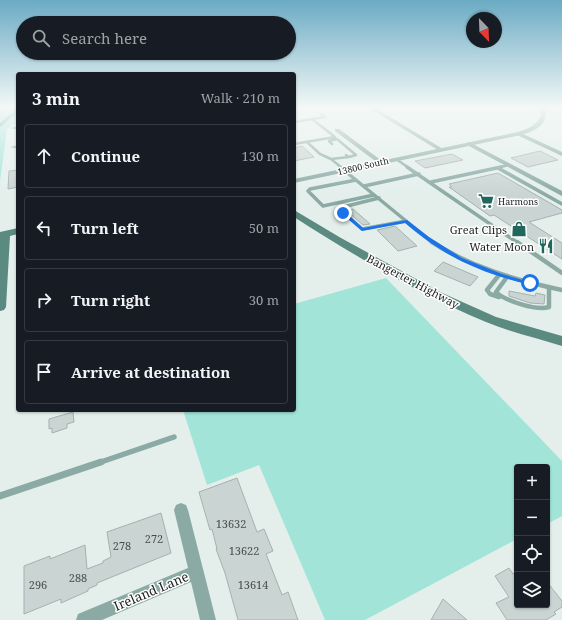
<!DOCTYPE html>
<html lang="en">
<head>
<meta charset="utf-8">
<style>
  body { margin:0; font-family:"Noto Serif",serif; background:#242831; color:#f1f3f6 }
  .controls { position:absolute; right:12px; bottom:12px; display:grid; overflow:hidden; border-radius:4px; box-shadow:0 1px 3px #0004 }
  .controls button { width:36px; height:36px; display:grid; place-items:center; padding:0; border:0; border-bottom:1px solid #363941; background:#171b24; color:#f1f3f6; font:20px sans-serif }
  .compass { position:absolute; left:466px; top:12px; width:36px; height:36px; border-radius:50%; background:#171b24; box-shadow:0 1px 3px #0004; rotate:157deg }
  .stop { position:absolute; width:12px; height:12px; margin:-9px; border:3px solid #1a73e8; border-radius:50%; background:#fff }
  .stop.end { background:#1a73e8; border-color:#fff; box-shadow:0 1px 4px #0008 }
  .list { margin:0; padding:0; list-style:none }
  h2 { display:flex; justify-content:space-between; align-items:center; height:52px; margin:0; padding:0 16px; font-size:17px }
  h2 small { font-size:13px; font-weight:400; color:#9ea1a6 }
  .list li { display:grid; grid-template-columns:26px 1fr auto; gap:12px; align-items:center; box-sizing:border-box; height:64px; margin:0 8px 8px; padding:0 8px; border:1px solid #363941; border-radius:4px }
  .list b { display:block; font-size:15px; white-space:nowrap }
  .list em { font-size:13px; font-style:normal; color:#9ea1a6 }
  .icon { flex:none; width:22px; height:22px; fill:none; stroke:currentColor; stroke-width:2; stroke-linecap:round; stroke-linejoin:round }
  .map { position:relative; flex:none; width:562px; height:620px; overflow:hidden }
  .search { position:absolute; background:#171b24; box-shadow:0 1px 3px #0004; left:16px; top:16px; width:280px; height:44px; display:flex; align-items:center; gap:10px; box-sizing:border-box; padding:0 14px; border-radius:22px; color:#9ea1a6; font-size:15px }
  .panel { position:absolute; background:#171b24; box-shadow:0 1px 3px #0004; left:16px; top:72px; width:280px; height:340px; border-radius:4px }
  .map>svg:first-child { display:block }
</style>
</head>
<body>
<div class="map">
<svg width="562" height="620" viewBox="0 0 562 620">
  <rect width="100%" height="100%" fill="#e4efec"/>
  <path fill="#a2e5d8" d="M 0,109 L 18,109 L 18,121 L 7,129 L 0,181 Z
    M 386,278 L 562,461 L 562,516 L 547,524 L 547,467 L 517,467 L 517,539 L 365,620 L 325,620 L 259,465 L 207,485 L 183,410 L 294,410 L 294,304 Z"/>
  <g fill="none" stroke-linecap="round" stroke-linejoin="round">
    <path fill="#519d8f" fill-rule="evenodd" d="M 16,109 L 18,109 L 18,112 L 0,127 L 0,123 Z"/>
  </g>
  <path fill="#cad5d3" stroke="#a6b1af" d="M 302,146 L 314,157 L 294,161 L 294,148 Z
    M 540,151 L 558,160 L 528,167 L 511,158 Z
    M 452,154 L 463,160 L 425,168 L 415,161 Z
    M 18,170 L 18,187 L 8,189 L 9,171 Z
    M 498,173 L 562,210 L 562,213 L 529,222 L 562,243 L 562,259 L 494,215 L 490,216 L 449,187 L 452,187 L 449,184 Z
    M 353,209 L 370,224 L 363,225 L 347,211 Z
    M 395,226 L 417,246 L 398,251 L 377,230 Z
    M 443,262 L 478,277 L 470,286 L 434,271 Z
    M 509,291 L 535,296 L 536,293 L 545,295 L 544,304 L 530,303 L 509,296 Z
    M 73,412 L 74,422 L 67,424 L 67,428 L 52,433 L 52,428 L 49,429 L 49,419 Z
    M 237,478 L 257,532 L 264,529 L 273,551 L 266,554 L 282,595 L 288,592 L 298,620 L 238,620 L 225,573 L 216,549 L 217,549 L 212,529 L 210,530 L 199,492 Z
    M 161,513 L 171,553 L 97,583 L 97,585 L 88,589 L 88,591 L 61,603 L 61,599 L 24,614 L 24,566 L 50,556 L 50,559 L 85,545 L 87,569 L 103,563 L 103,561 L 111,557 L 107,532 Z
    M 509,568 L 513,574 L 517,572 L 517,605 L 547,605 L 547,582 L 562,601 L 562,607 L 554,612 L 556,614 L 546,620 L 507,620 L 496,603 L 509,597 L 495,576 Z
    M 443,599 L 467,620 L 431,620 Z"/>
  <g fill="none" stroke-linecap="round" stroke-linejoin="round">
    <path stroke="#9ea7a5" stroke-width="1" stroke-dasharray="2.5 1" stroke-linecap="butt" d="M 0,119 L 2,117 L 3,108"/>
    <path stroke="#8caaa4" stroke-width="2.5" d="M 294,122 L 325,117 L 321,114
      M 307,142 L 320,154 L 331,159 L 342,168
      M 294,144 L 335,137 L 312,119
      M 332,144 L 329,141 L 337,139 L 356,155 L 349,157 L 346,155
      M 331,159 L 349,157
      M 396,159 L 409,168
      M 496,168 L 509,165"/>
    <path stroke="#8caaa4" stroke-width="3.5" d="M 340,167 L 433,243
      M 407,167 L 518,243
      M 498,168 L 562,204
      M 356,180 L 310,189 L 308,191 L 323,206 L 374,195
      M 431,182 L 501,167
      M 364,186 L 419,174
      M 379,198 L 339,208 L 362,229 L 406,221"/>
    <path stroke="#8caaa4" stroke-width="4.5" d="M 432,242 C 472,268 516,280 562,290
      M 517,242 L 562,273
      M 499,275 L 487,290 L 490,294 L 499,297
      M 507,277 L 496,292 C 505,301 537,311 549,307 L 549,287"/>
    <path stroke="#8caaa4" stroke-width="5.5" d="M 98,463 L 174,437"/>
    <path stroke="#8caaa4" stroke-width="7" d="M 0,496 L 101,462"/>
    <path fill="#8caaa4" fill-rule="evenodd" d="M 369,108 L 375,108 L 443,149 L 438,150 Z
      M 18,126 L 18,130 L 10,128 Z
      M 335,129 L 339,129 L 382,161 L 382,163 L 378,163 L 335,131 Z
      M 517,133 L 521,133 L 562,152 L 562,156 L 517,135 Z
      M 469,142 L 562,191 L 562,196 L 467,145 L 466,144 Z
      M 18,145 L 18,149 L 10,147 Z
      M 181,503 L 186,505 L 188,510 L 216,620 L 200,620 L 191,582 L 102,620 L 76,620 L 78,614 L 188,568 L 174,510 L 176,505 Z"/>
    <path fill="#8caaa4" fill-rule="evenodd" d="M 539,108 L 545,108 C 549,125 535,131 521,135 L 294,183 L 294,179 L 518,132 C 527,129 536,126 541,116 Z"/>
    <path fill="#5b8a81" fill-rule="evenodd" d="M 294,210 L 341,238 L 440,292 L 496,317 L 562,336 L 562,346 C 537,338 510,332 486,322 C 419,294 355,256 294,217 Z
      M 18,228 L 18,234 L 10,236 L 6,307 L 4,310 L 0,311 L 0,232 Z"/>
  </g>
  <linearGradient id="sky" x2="0" y2="1"><stop stop-color="#6babc4"/><stop offset="0.55" stop-color="#f3f8f6"/><stop offset="1" stop-color="#f3f8f6" stop-opacity="0"/></linearGradient>
  <rect width="562" height="195" fill="url(#sky)"/>
  <path fill="#1a73e8" d="M 342,212 L 345,212 L 363,228 L 407,220 L 429,237 L 462,258 L 502,274 L 533,283 L 530,285 C 478,272 445,257 405,223 L 362,231 L 342,214 Z"/>
  <defs>
    <symbol id="supermarket-bare" viewBox="-9 -9 18 18"><path d="M-6-5.5h2.5l.6 2H6L4.5 2H-2.5L-4.4-4H-6ZM-1.5 3.2a1.3 1.3 0 1 0 .1 0ZM3 3.2a1.3 1.3 0 1 0 .1 0Z" fill="#20685d" stroke="#fff" stroke-width="2.5" paint-order="stroke"/></symbol>
    <symbol id="shop-bare" viewBox="-9 -9 18 18"><path d="M-5-2.5h2.3a2.7 3.5 0 0 1 5.4 0H5L5.5 6h-11ZM-1.5-2.5h3a1.5 2.3 0 0 0-3 0Z" fill="#20685d" stroke="#fff" stroke-width="2.5" paint-order="stroke"/></symbol>
    <symbol id="restaurant-bare" viewBox="-9 -9 18 18"><path d="M-5-6h1v4h1v-4h1v4h1v-4h1v5L-1.5 .5V6h-2V.5L-5-1ZM5-6V6H3V1.5H1.5Q1.5-4 5-6Z" fill="#20685d" stroke="#fff" stroke-width="2.5" paint-order="stroke"/></symbol>
  </defs>
  <g fill-rule="evenodd">
    <use href="#supermarket-bare" x="475" y="190" width="22" height="22"/>
    <use href="#shop-bare" x="508" y="218" width="22" height="22"/>
    <use href="#restaurant-bare" x="535" y="235" width="22" height="22"/>
  </g>
  <g text-anchor="middle" dominant-baseline="central" stroke-width="3" stroke-linejoin="round" paint-order="stroke">
    <g font-size="9" fill="#1c201f" stroke="#fff">
      <text transform="translate(363 166) rotate(-13)">13800 South</text>
    </g>
    <g font-size="9" fill="#1c201f" stroke="#fff" text-anchor="start">
      <text x="498" y="201">Harmons</text>
    </g>
    <g font-size="11" fill="#1c201f" stroke="#fff" text-anchor="end">
      <text x="507" y="229">Great Clips</text>
      <text x="534" y="246">Water Moon</text>
    </g>
    <g font-size="11" fill="#1c201f" stroke="#fff">
      <text transform="translate(413 281) rotate(28)">Bangerter Highway</text>
    </g>
    <g font-size="11" fill="#484d4c">
      <text x="231" y="523">13632</text>
      <text x="154" y="538">272</text>
      <text x="122" y="545">278</text>
      <text x="244" y="550">13622</text>
      <text x="78" y="577">288</text>
      <text x="38" y="584">296</text>
      <text x="253" y="584">13614</text>
    </g>
    <g font-size="13" fill="#1c201f" stroke="#fff">
      <text transform="translate(151 591) rotate(-23)">Ireland Lane</text>
    </g>
  </g>
</svg>
<div class="controls">
<button>+</button>
<button>−</button>
<button><svg class="icon" aria-label="locate" viewBox="0 0 24 24"><circle cx="12" cy="12" r="6"/><path d="M12 2v4M12 18v4M2 12h4M18 12h4"/></svg></button>
<button><svg class="icon" aria-label="layers" viewBox="0 0 24 24"><path d="M12 4l9 5-9 5-9-5zM3 14l9 5 9-5"/></svg></button>
</div>
<svg class="compass" viewBox="-18 -18 36 36"><path d="M0-13l5 13h-10z" fill="#e53935"/><path d="M0 13l5-13h-10z" fill="#9ea1a6"/></svg>
<div class="stop" style="left:530px;top:283px"></div>
<div class="stop end" style="left:343px;top:213px"></div>
<div class="search"><svg class="icon" aria-label="search" viewBox="0 0 24 24"><circle cx="10" cy="10" r="6"/><path d="M15 15l6 6"/></svg>Search here</div>
<section class="panel">
<h2>3 min<small>Walk · 210 m</small></h2>
<ul class="list">
<li><svg class="icon" aria-label="ahead" viewBox="0 0 24 24"><path d="M12 20V5M6 11l6-6 6 6"/></svg><div><b>Continue</b></div><em>130 m</em></li>
<li><svg class="icon" aria-label="left" viewBox="0 0 24 24"><path d="M17 20v-9H6M10 6l-5 5 5 5"/></svg><div><b>Turn left</b></div><em>50 m</em></li>
<li><svg class="icon" aria-label="right" viewBox="0 0 24 24"><path d="M7 20v-9h11M14 6l5 5-5 5"/></svg><div><b>Turn right</b></div><em>30 m</em></li>
<li><svg class="icon" aria-label="arrive" viewBox="0 0 24 24"><path d="M6 21V4h12l-3 4 3 4H6"/></svg><div><b>Arrive at destination</b></div></li>
</ul>
</section>
</div>
</body>
</html>
